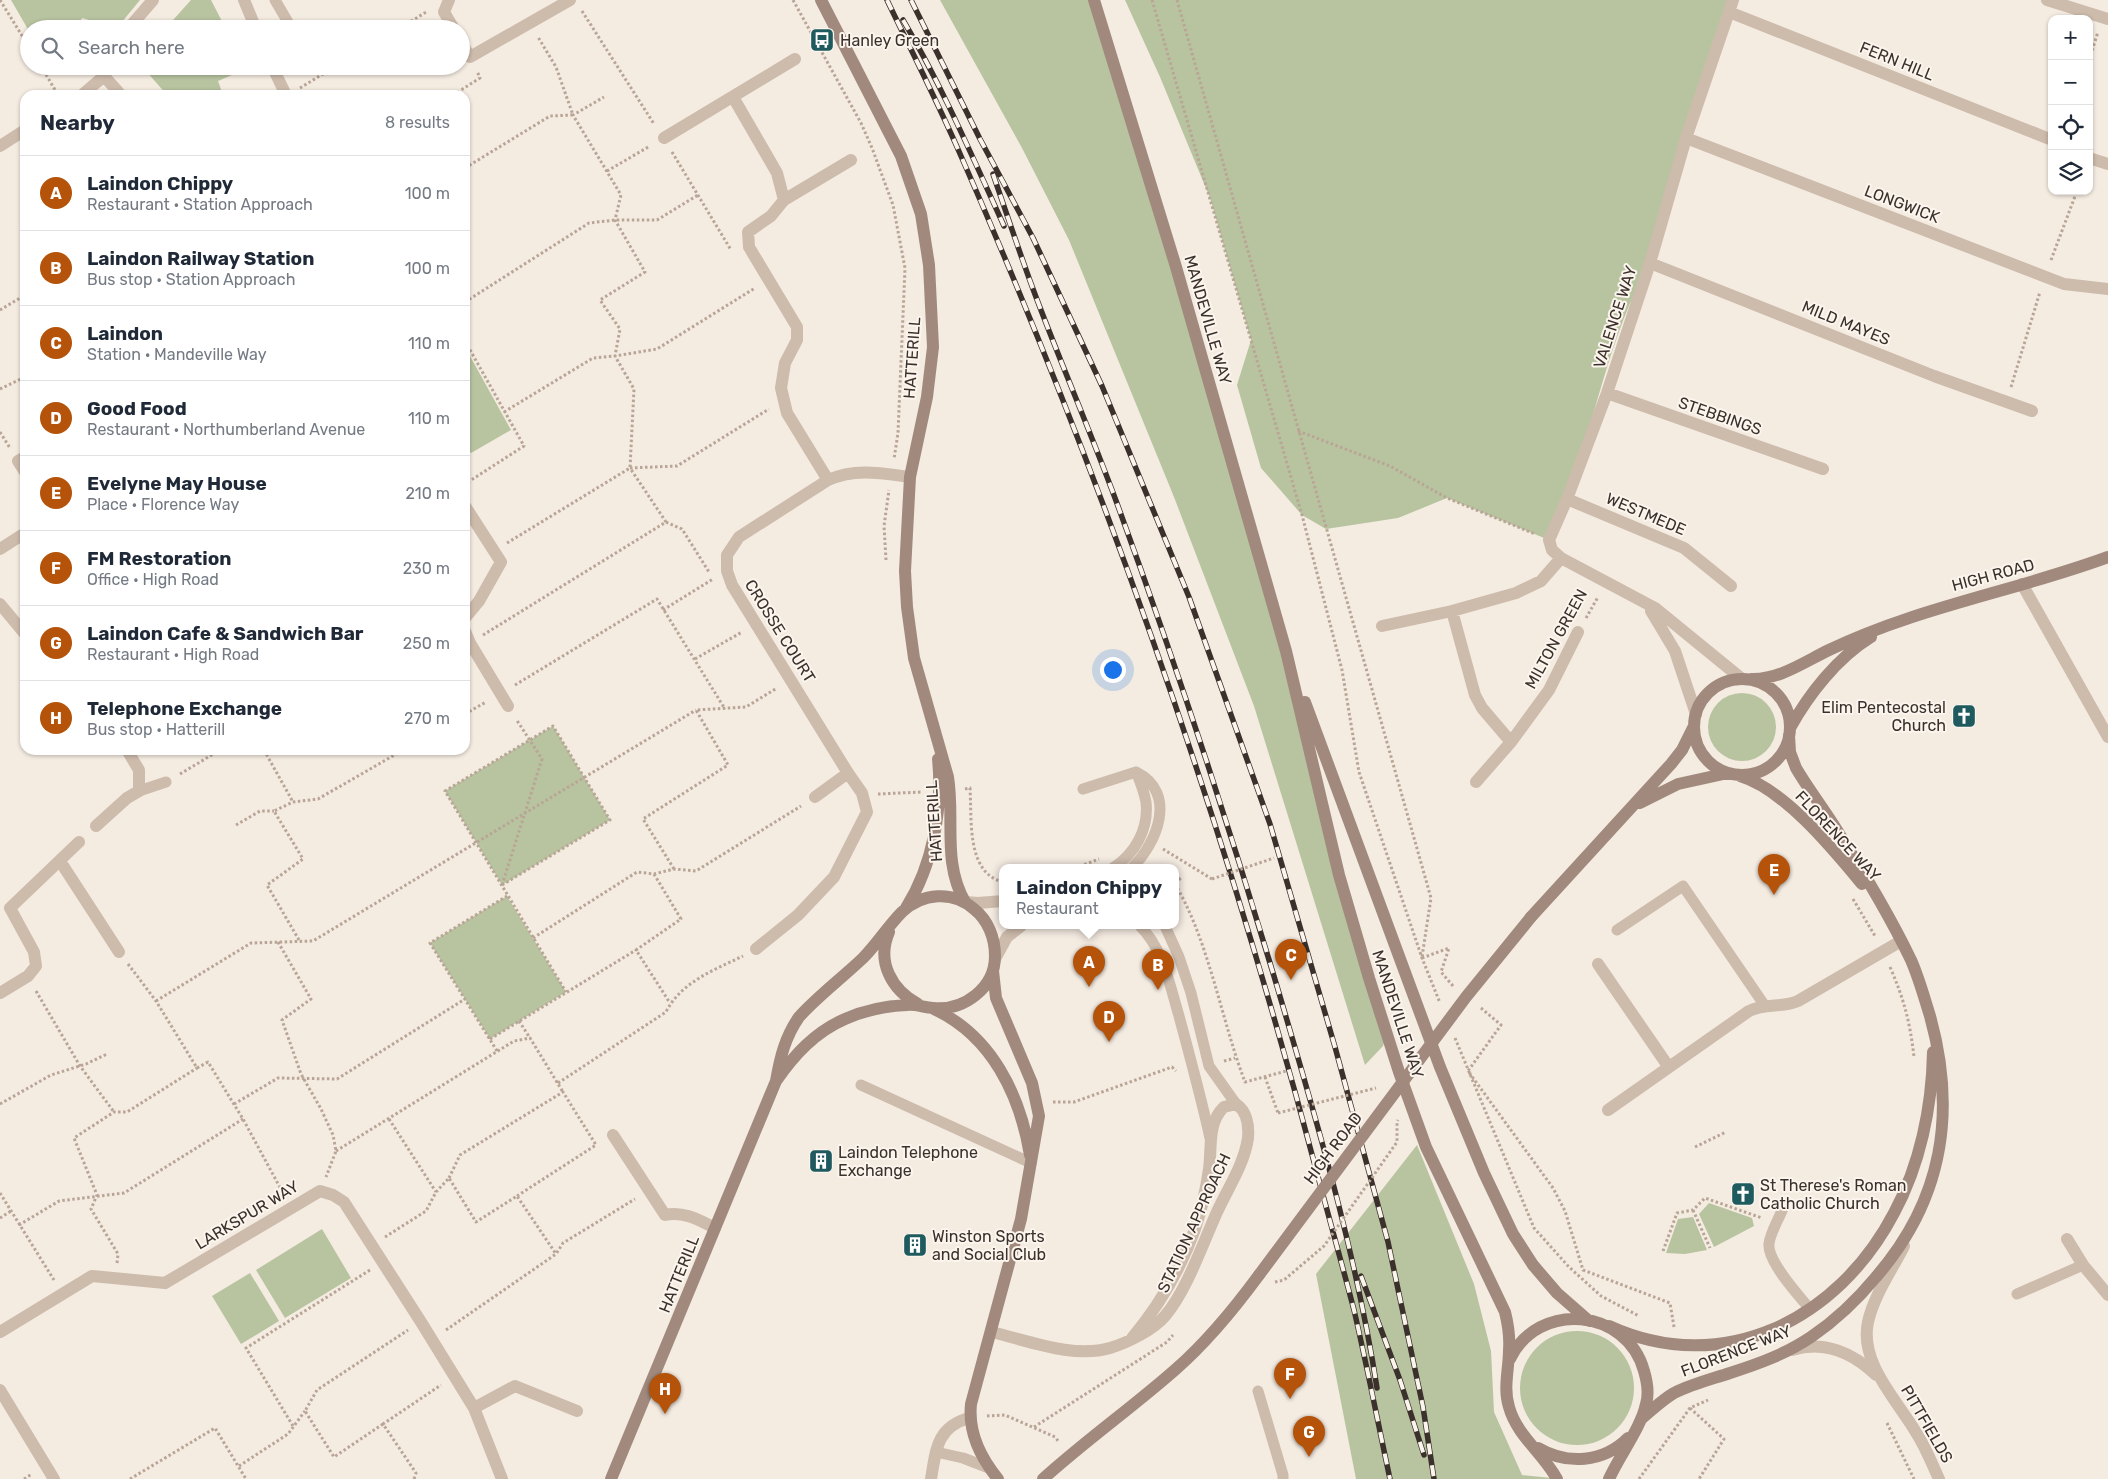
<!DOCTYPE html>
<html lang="en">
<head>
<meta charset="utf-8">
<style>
  body { margin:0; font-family:Rubik,sans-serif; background:#f6f6f7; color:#1f2937 }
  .controls { position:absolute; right:15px; top:15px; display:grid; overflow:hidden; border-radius:10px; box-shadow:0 1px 4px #0004 }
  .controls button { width:45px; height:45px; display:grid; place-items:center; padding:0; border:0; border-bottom:1px solid #e0e1e3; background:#fff; color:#1f2937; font:25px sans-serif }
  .you { position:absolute; left:1112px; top:669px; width:18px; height:18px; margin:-12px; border:4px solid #fff; border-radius:50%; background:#1a73e8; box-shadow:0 0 0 8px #1a73e833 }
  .badge { display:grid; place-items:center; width:32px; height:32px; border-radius:50%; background:#b45309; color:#fff; font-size:16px; font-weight:700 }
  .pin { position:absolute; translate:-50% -41px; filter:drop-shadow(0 1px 2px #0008) }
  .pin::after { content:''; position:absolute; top:26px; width:18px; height:15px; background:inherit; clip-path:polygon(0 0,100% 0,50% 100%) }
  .popup { position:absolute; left:999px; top:864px; width:180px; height:65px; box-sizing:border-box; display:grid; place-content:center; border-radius:10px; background:#fff; filter:drop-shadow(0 1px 4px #0005); font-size:16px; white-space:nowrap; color:#747a83 }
  .popup b { font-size:19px; color:#1f2937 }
  .popup::after { content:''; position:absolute; left:50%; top:100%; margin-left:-10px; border:10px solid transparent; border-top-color:#fff }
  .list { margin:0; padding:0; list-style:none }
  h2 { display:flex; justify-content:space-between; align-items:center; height:65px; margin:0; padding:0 20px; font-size:21px }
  h2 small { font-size:16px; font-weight:400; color:#747a83 }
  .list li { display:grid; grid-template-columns:32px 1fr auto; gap:15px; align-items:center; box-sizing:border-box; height:75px; padding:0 20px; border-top:1px solid #e0e1e3 }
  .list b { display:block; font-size:19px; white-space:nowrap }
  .list p { margin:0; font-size:16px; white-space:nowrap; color:#747a83 }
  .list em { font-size:16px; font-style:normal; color:#747a83 }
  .icon { flex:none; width:28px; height:28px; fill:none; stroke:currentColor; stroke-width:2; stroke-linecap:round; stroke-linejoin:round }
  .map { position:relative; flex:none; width:2108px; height:1479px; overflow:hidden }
  .search { position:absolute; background:#fff; box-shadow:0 1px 4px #0004; left:20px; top:20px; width:450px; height:55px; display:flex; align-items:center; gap:12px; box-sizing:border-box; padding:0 18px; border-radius:28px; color:#747a83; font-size:19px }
  .panel { position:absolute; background:#fff; box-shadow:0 1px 4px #0004; left:20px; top:90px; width:450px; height:665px; border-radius:15px }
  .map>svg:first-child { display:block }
</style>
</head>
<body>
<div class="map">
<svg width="2108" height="1479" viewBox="0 0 2108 1479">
  <rect width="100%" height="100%" fill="#f4ebe1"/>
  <path fill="#b8c4a0" d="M 11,0 L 140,0 L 117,28 L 82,18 L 77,29 L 29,29 L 29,31 Z
    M 191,0 L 211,0 L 226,29 L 165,29 Z
    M 940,0 L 1094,0 L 1148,174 L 1387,1033 L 1383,1046 L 1365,1065 L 1254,706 L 1174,497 L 1069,240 L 1022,148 Z
    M 1125,0 L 1733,0 L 1650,263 C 1609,335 1595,420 1568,497 C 1563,512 1555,526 1549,540 L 1447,498 L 1398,518 L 1326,529 L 1302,515 L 1261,468 L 1237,385 L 1251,340 L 1210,198 L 1160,77 Z
    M 149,66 L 245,66 L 246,69 L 218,81 L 223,95 L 167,95 L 146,71 Z
    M 465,347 L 511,430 L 471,453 L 465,448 Z
    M1708 727a34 34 0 1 1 68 0a34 34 0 1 1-68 0Z
    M 553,726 L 610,820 L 502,885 L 445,791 Z
    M 507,896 L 566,992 L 490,1039 L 430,943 Z
    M 1417,1145 L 1474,1284 L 1491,1351 L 1494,1412 L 1522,1475 L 1562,1479 L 1356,1479 L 1316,1274 Z
    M 1709,1203 L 1752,1218 L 1754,1226 L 1714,1247 L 1699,1214 Z
    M 1693,1217 L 1707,1250 L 1685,1254 L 1666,1253 L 1678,1219 Z
    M 322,1229 L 351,1278 L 285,1318 L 256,1270 Z
    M 250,1273 L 279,1321 L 241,1344 L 212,1296 Z
    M1520 1388a57 57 0 1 1 114 0a57 57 0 1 1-114 0Z"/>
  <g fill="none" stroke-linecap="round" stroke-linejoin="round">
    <path stroke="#b9a596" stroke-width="3" stroke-dasharray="2.5 2.5" stroke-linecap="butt" d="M 0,0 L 29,47
      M 793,0 L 861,123 L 872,148 L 893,205 L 905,268 L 898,433 L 894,459
      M 1152,0 L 1302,515 L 1342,670 L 1359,772 L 1422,958 L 1440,1003
      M 1177,0 L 1431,898 L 1422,957
      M 582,11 L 654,124
      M 398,29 L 428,11
      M 2089,60 L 2098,32
      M 41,66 L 58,95
      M 300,88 L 336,66
      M 453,95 L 480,78 L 477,71
      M 672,152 L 731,250
      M 465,168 L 550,116 L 573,115 L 556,67 L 538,37
      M 607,171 L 650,146
      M 2051,260 L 2077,191
      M 465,302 L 589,223 L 615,220 L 657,220 L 698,195
      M 0,310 L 25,295
      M 465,341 L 524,446 L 465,484
      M 2011,387 L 2040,292
      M 0,389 L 25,377
      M 504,412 L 593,358 L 615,356 L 657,349 L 755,288
      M 1298,431 L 1390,466 L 1447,498 L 1535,534
      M 0,432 L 10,448
      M 666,522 L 682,529 L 709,572
      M 507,543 L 630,468 L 634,389 L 615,356 L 620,329 L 600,300 L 645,272 L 615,220 L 621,195 L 573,115 L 604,97
      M 886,560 L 884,526 L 889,490
      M 465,579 L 469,586
      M 663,610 L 713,579
      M 1586,618 L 1598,597
      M 483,635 L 666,522 L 630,468 L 677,466 L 769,409
      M 695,659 L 742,632
      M 515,685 L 657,599 L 725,709
      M 465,714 L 486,702
      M 264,750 L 293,802
      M 180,774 L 220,750
      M 965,789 L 970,788 C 972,819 966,873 1003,882
      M 878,794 L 922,792
      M 236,825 L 260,811 L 274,811
      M 1163,849 L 1212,879
      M 1075,868 L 1099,859
      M 674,869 L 643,819 L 728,765 L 696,710 L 746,707 L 777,688
      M 654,874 L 681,919 L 636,950 L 670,1003
      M 1175,883 L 1182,877
      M 1175,884 C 1209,941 1221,1019 1245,1082 L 1290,1070
      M 502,885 L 610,820 L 553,726 L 445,791 L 566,992
      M 502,885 L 542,759 L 516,719
      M 1853,899 L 1875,936
      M 533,938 L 637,872 L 654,874 L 674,869 L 696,871 L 801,806
      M 299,940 L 267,885 L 303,859 L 274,811 L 293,802 L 318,799 L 403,750
      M 278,942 L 311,999 L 282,1020 L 301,1074 L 321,1109 L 333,1135 L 336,1151 L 326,1177
      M 1422,958 L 1449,948 L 1441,972 L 1453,986
      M 128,964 L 156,1001 L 197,1068 L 208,1062 L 243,1119 L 283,1193
      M 1890,967 C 1904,999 1910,1022 1914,1057
      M 36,991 L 80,1066 L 114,1112
      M 156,1001 L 251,943 L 313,941 L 696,710
      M 1481,1008 L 1501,1025 L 1468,1071 L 1553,1188 L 1565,1211 L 1583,1270 L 1670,1303 L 1674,1327
      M 519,1021 L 530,1038
      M 1455,1038 L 1534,1228 L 1569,1267 L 1601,1296 L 1639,1316
      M 490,1039 L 636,950
      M 497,1051 L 430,943 L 507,896
      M 1224,1061 L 1235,1058
      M 1265,1077 L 1278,1113
      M 558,1083 L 666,1012 C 681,982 714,970 743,956
      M 1053,1102 L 1074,1102 L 1172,1067 L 1176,1071
      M 0,1104 L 51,1075 L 86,1064 L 107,1054
      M 234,1104 L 278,1078 L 337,1079 L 465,999
      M 389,1119 L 436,1192
      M 1695,1147 L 1726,1132
      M 336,1151 L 514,1041 L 530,1038 L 563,1092
      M 449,1178 L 460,1155 L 563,1092 L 596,1145
      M 0,1193 L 54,1280
      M 517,1196 L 596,1145
      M 1693,1210 L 1710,1248
      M 0,1218 L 11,1211
      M 19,1225 L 59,1201 L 124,1193 L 243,1119
      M 385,1237 L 426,1211 L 436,1192 L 449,1178 L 476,1222 L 517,1196 L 556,1254
      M 1663,1251 L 1677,1213 L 1693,1210 L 1705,1198 L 1762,1218
      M 117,1263 L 118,1254 L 91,1209 L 97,1195 L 74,1138 L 114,1112 L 127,1112 L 197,1068
      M 446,1330 L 556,1254 L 563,1243 L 635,1199
      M 1690,1408 L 1724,1439 L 1699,1479
      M 987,1416 L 1005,1415 L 1055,1437 L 1059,1442
      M 1887,1423 L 1914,1479
      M 383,1424 L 334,1457 L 305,1411 L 317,1390 L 408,1330
      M 293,1426 L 246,1348 L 370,1270
      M 1034,1427 L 1167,1342 L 1173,1335
      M 239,1466 L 288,1434 L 305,1411
      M 24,1479 L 32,1474
      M 130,1479 L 215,1428 L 246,1479
      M 414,1479 L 416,1473 L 383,1424 L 441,1385
      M 1639,1479 L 1690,1408 L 1708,1400"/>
    <path stroke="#cdbbac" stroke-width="11" d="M 275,0 L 292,29
      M 1083,789 L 1136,772 C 1178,793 1157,843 1132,868
      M 139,791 L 166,782
      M 1113,868 C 1135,854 1149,829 1146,802 C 1144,792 1140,781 1136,772
      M 1140,926 C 1163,948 1170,986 1179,1016 C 1190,1057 1201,1097 1210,1138
      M 1165,926 L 1179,957 L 1191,993 L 1209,1066 L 1236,1104
      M 1617,930 L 1683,886 L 1765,1006
      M 861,1085 L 1031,1163
      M 1783,1208 C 1779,1219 1770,1233 1769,1244 C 1767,1261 1799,1296 1810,1309
      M 2017,1294 L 2083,1265
      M 1258,1391 L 1283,1475 L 1283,1479
      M 936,1452 L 963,1458 L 989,1468"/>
    <path stroke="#cdbbac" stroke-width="12" d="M 244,0 L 256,29
      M 449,0 L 444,12 L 454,29
      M 1733,0 L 1686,138 L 1650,263 L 1607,393 L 1567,499 L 1549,540 L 1552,550 L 1561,558 L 1655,608 L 1742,679
      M 2047,0 L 2108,19
      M 1729,12 L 2052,140
      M 128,29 L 153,0
      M 461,42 L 470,57 L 570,0
      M 272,66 L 286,95
      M 104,76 L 121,95
      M 82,95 L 104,76 L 109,66
      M 733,97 L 777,173 L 784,200 L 771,216 L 748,232 L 749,247 L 797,327 L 797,340 L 785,363 L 781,388 L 787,413 L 828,480
      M 664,138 L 795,59
      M 1686,138 L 2064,284 L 2108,289
      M 0,146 L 25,130
      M 2089,158 L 2108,164
      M 784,200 L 851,160
      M 1650,263 L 1934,376 L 2032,411
      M 1607,393 L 1823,469
      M 25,457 L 18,461 L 25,472
      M 1567,499 L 1684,548 L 1731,586
      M 465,506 L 501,562 L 479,601 L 465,618
      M 0,549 L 25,533
      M 2022,584 L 2108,737
      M 0,604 L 25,634
      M 1452,611 L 1475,695 L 1482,708 L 1511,742
      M 1651,611 L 1675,651 L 1696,714
      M 1382,626 L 1452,611 L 1516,593 L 1541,581 L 1561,558
      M 465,631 L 470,643 L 508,706
      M 1476,782 L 1511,742 L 1549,690 L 1578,632
      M 815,797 L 848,773 L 732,585 L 727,571 L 727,555 L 739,537 L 828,480 C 856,468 880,473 910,477
      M 96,826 L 127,798 L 139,791 L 139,770 L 127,750
      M 60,861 L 119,952
      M 965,902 L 978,903 L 1003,901
      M 756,949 L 798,915 L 834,877 L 867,812 L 862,793 L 848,773
      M 995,959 L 1007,937 L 1021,926
      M 1598,964 L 1668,1066
      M 0,993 L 28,976 L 36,966 L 34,952 L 10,908 L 79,842
      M 1608,1110 L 1749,1011 C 1765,1003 1782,1008 1798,1001 L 1901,941
      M 613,1135 L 665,1215 C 684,1211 699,1220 715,1228
      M 2067,1239 L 2083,1265 L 2108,1295
      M 1904,1246 C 1892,1270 1874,1295 1868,1322 C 1859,1363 1898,1401 1917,1434 C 1926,1448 1932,1464 1939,1479
      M 0,1332 L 92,1276 L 165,1283 L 320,1191 L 333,1195 L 344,1202 L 421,1322 L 474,1408 L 502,1479
      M 991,1332 C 1027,1340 1073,1359 1110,1348 C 1127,1343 1153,1330 1165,1316 C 1187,1290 1203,1243 1217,1212 C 1228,1188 1244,1165 1248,1138 C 1249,1126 1247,1111 1236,1104 L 1224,1107 C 1207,1123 1212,1148 1209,1169 C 1206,1189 1202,1209 1195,1229 C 1181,1268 1158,1307 1132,1338
      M 1792,1350 C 1824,1340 1853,1353 1876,1375
      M 0,1390 L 54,1479
      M 474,1408 L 515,1386 L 577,1411
      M 931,1479 C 936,1449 937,1427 969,1418"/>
    <path stroke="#a18a7d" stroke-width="12" d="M 821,0 L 901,156 L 921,214 L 929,265 L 933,347 L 927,397 L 910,477 L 905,571 L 907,607 L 914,658 L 948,777 C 955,819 942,862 965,902
      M 1094,0 L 1176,267 L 1286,651 L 1339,875 L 1369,978 L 1399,1072 L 1426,1147 L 1505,1312 C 1508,1324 1510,1337 1509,1350 C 1509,1369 1503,1388 1509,1407 C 1517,1436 1543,1453 1557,1479
      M 1751,679 C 1779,680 1804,662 1829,650 C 1918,607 2016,591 2108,557
      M1694 727a48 48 0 1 1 96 0a48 48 0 1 1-96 0Z
      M 1305,702 L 1440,1067 L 1484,1173 L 1513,1234 L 1533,1265 L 1557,1293 L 1589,1321
      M 1790,728 C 1809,694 1837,658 1871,637
      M 1740,776 C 1784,789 1833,849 1862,884
      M 1640,803 L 1678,784 L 1728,773
      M 906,908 C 933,865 943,809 938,759
      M 1531,917 L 1671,764 L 1682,750 L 1693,728
      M 889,932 C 876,962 892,990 918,1004
      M 993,971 L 996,998 L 1032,1083 L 1039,1116 L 1021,1219 L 971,1404 C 968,1433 980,1457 998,1479
      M 934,1009 C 992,1036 1020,1095 1030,1155
      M 1609,1326 C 1723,1378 1838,1320 1894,1213 C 1920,1165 1932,1107 1933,1052
      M 1510,1359 C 1538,1300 1627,1308 1644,1371 C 1647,1381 1649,1394 1646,1404 C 1641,1428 1619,1456 1609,1479
      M 1641,1419 C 1652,1410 1662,1400 1674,1393 C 1692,1384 1712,1379 1730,1373 C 1758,1364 1786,1354 1811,1337 C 1836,1320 1857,1300 1876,1277 C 1943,1200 1957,1113 1930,1016 C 1924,997 1919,978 1911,960 C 1889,914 1861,868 1833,824 C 1821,805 1807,787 1796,768 L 1790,752 L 1789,735
      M 1538,1448 C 1567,1465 1603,1463 1628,1438
      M 611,1479 L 776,1081 C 794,1055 815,1032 845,1019 C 865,1010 886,1006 907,1005 C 916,1004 925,1008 933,1008 C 964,1011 995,988 995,956 C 995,938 988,920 974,909 C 953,890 922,893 902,912 C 888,926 877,944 863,958 C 842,978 818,996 799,1017 C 785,1037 780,1058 776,1081
      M 1043,1479 C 1086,1440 1133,1407 1176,1369 C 1208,1341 1234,1309 1259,1275"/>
    <defs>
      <path id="rail" d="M 887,0 C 912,52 938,103 961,156 C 1106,486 1225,825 1317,1173 C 1329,1218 1342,1264 1354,1310 C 1367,1366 1378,1423 1390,1479
        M 911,0 L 980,139 L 1033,238 L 1102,386 L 1189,597 L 1270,824 L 1335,1047 L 1388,1242 L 1423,1407 L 1434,1479
        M 903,20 C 942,86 972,156 1004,226
        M 993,174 C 1006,212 1019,251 1033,289 C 1059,359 1089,428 1115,498 C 1179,672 1237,849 1289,1027 C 1324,1146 1358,1266 1377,1388
        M 1361,1276 L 1400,1380 L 1424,1455"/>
    </defs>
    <use href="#rail" stroke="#3b302b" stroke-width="5.5"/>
    <use href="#rail" stroke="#fbf5ee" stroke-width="4" stroke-dasharray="11" stroke-linecap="butt"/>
    <path stroke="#b9a596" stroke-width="3" stroke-dasharray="2.5 2.5" stroke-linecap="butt" d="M 1212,879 L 1274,858
      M 1278,1113 L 1376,1088
      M 1275,1282 L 1284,1280 L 1324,1246 L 1397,1142 L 1397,1122 L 1398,1120"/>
    <path stroke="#a18a7d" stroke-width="12" d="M 1259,1275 L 1466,997 L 1531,917"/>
  </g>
  <defs>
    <symbol id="bus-square" viewBox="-11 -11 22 22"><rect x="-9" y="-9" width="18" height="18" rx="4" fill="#1f5a5e" stroke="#fbf5ee"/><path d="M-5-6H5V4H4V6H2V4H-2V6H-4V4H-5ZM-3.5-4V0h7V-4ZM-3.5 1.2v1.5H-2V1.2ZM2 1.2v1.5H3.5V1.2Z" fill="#fff"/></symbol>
    <symbol id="church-square" viewBox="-11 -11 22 22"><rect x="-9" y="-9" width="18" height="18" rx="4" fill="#1f5a5e" stroke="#fbf5ee"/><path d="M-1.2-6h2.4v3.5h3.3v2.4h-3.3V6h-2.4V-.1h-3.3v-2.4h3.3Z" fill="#fff"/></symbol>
    <symbol id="building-square" viewBox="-11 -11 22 22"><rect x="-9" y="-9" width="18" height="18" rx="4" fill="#1f5a5e" stroke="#fbf5ee"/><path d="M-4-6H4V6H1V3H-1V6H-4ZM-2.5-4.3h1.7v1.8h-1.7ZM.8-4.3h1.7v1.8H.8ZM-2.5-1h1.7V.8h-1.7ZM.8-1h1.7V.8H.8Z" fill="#fff"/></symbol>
  </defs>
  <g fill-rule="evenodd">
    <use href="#bus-square" x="808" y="26" width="28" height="28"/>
    <use href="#church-square" x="1950" y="702" width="28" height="28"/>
    <use href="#building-square" x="807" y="1147" width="28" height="28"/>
    <use href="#church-square" x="1729" y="1180" width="28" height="28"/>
    <use href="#building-square" x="901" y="1231" width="28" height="28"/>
  </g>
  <g text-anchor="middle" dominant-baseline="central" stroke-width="4" stroke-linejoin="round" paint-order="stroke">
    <g font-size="16" fill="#3b302b" stroke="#fbf5ee" text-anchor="start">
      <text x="840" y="40">Hanley Green</text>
      <text x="1946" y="707" text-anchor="end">Elim Pentecostal<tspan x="1946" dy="18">Church</tspan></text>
      <text x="838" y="1152">Laindon Telephone<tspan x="838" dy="18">Exchange</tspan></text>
      <text x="1760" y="1185">St Therese's Roman<tspan x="1760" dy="18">Catholic Church</tspan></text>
      <text x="932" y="1236">Winston Sports<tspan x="932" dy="18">and Social Club</tspan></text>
    </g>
    <g font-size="16" fill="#3b302b" stroke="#fbf5ee">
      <text transform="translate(1897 61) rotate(22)">FERN HILL</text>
      <text transform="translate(1902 204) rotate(21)">LONGWICK</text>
      <text transform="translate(1615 317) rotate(-72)">VALENCE WAY</text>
      <text transform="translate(1208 320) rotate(74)">MANDEVILLE WAY</text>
      <text transform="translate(1846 323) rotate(22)">MILD MAYES</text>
      <text transform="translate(912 358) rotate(-86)">HATTERILL</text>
      <text transform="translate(1720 416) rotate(19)">STEBBINGS</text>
      <text transform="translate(1646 514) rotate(23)">WESTMEDE</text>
      <text transform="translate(1993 575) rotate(-15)">HIGH ROAD</text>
      <text transform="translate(780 631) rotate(58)">CROSSE COURT</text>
      <text transform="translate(1556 639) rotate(-61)">MILTON GREEN</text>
      <text transform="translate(934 821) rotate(-94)">HATTERILL</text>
      <text transform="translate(1838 836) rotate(47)">FLORENCE WAY</text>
      <text transform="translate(1398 1014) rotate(72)">MANDEVILLE WAY</text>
      <text transform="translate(1333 1148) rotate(-53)">HIGH ROAD</text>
      <text transform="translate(247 1215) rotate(-31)">LARKSPUR WAY</text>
      <text transform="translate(1194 1223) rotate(-65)">STATION APPROACH</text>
      <text transform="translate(679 1274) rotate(-68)">HATTERILL</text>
      <text transform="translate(1736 1351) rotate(-21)">FLORENCE WAY</text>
      <text transform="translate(1927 1424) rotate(60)">PITTFIELDS</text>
    </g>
  </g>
</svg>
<div class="controls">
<button>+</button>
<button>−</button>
<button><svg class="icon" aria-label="locate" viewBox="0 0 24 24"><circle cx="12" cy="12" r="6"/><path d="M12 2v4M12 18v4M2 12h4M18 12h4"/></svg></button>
<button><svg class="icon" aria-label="layers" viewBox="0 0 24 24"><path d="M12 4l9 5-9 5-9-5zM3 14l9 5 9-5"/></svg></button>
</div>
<div class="you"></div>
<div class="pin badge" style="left:1089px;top:987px">A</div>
<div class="popup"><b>Laindon Chippy</b>Restaurant</div>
<div class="pin badge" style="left:1158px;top:990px">B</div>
<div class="pin badge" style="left:1291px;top:980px">C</div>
<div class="pin badge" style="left:1109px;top:1042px">D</div>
<div class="pin badge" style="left:1774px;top:895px">E</div>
<div class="pin badge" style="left:1290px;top:1399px">F</div>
<div class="pin badge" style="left:1309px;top:1457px">G</div>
<div class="pin badge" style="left:665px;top:1414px">H</div>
<div class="search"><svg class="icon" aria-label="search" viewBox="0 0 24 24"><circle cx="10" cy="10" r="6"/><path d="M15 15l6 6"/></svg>Search here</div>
<section class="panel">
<h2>Nearby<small>8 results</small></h2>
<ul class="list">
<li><span class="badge">A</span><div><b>Laindon Chippy</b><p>Restaurant · Station Approach</p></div><em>100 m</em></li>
<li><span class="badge">B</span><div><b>Laindon Railway Station</b><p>Bus stop · Station Approach</p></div><em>100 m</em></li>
<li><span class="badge">C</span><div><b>Laindon</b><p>Station · Mandeville Way</p></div><em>110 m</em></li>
<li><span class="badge">D</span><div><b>Good Food</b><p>Restaurant · Northumberland Avenue</p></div><em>110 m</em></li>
<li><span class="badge">E</span><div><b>Evelyne May House</b><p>Place · Florence Way</p></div><em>210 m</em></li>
<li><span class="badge">F</span><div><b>FM Restoration</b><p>Office · High Road</p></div><em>230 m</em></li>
<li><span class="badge">G</span><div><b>Laindon Cafe &amp; Sandwich Bar</b><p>Restaurant · High Road</p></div><em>250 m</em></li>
<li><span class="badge">H</span><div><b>Telephone Exchange</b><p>Bus stop · Hatterill</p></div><em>270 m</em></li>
</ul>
</section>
</div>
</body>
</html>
